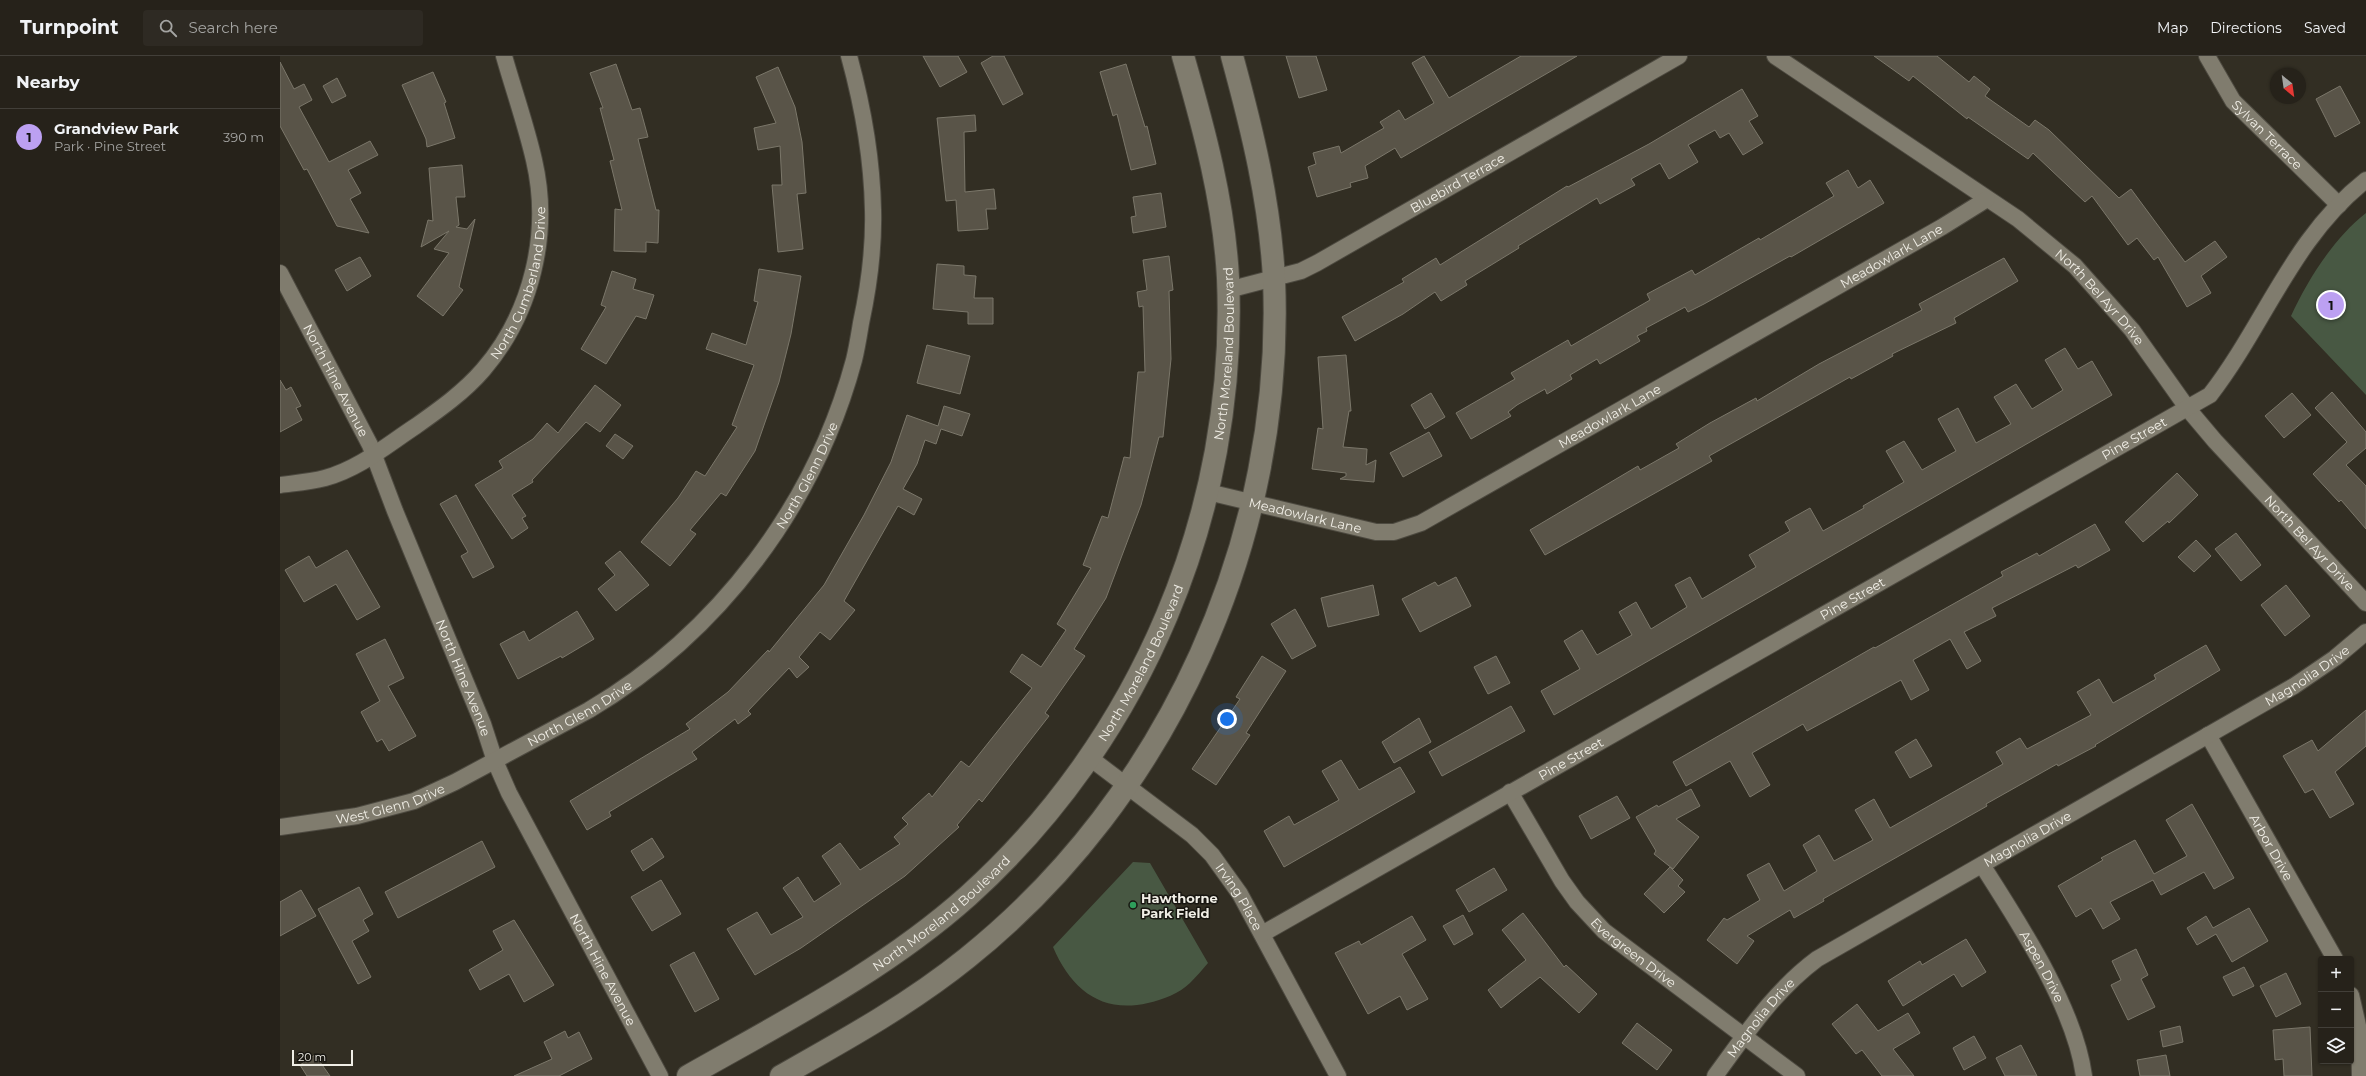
<!DOCTYPE html>
<html lang="en">
<head>
<meta charset="utf-8">
<style>
  body { margin:0; font-family:Montserrat,sans-serif; background:#2e2a23; color:#f1f3f6 }
  .controls { position:absolute; right:12px; bottom:12px; display:grid; overflow:hidden; border-radius:4px; box-shadow:0 1px 3px #0004 }
  .controls button { width:36px; height:36px; display:grid; place-items:center; padding:0; border:0; border-bottom:1px solid #423f39; background:#26221a; color:#f1f3f6; font:20px sans-serif }
  .compass { position:absolute; left:1990px; top:12px; width:36px; height:36px; border-radius:50%; background:#26221a; box-shadow:0 1px 3px #0004; rotate:151deg }
  .scale { position:absolute; left:12px; bottom:10px; width:61px; box-sizing:border-box; padding-left:4px; border:2px solid #f0eee6; border-top:0; font-size:11px; line-height:14px; white-space:nowrap; color:#f0eee6; -webkit-text-stroke:3px #181611; paint-order:stroke }
  .you { position:absolute; left:947px; top:663px; width:14px; height:14px; margin:-10px; border:3px solid #fff; border-radius:50%; background:#1a73e8; box-shadow:0 0 0 6px #1a73e833 }
  .badge { display:grid; place-items:center; width:26px; height:26px; border-radius:50%; background:#bca0f2; color:#111; font-size:13px; font-weight:700 }
  .pin { position:absolute; translate:-50% -50%; border:2px solid #fff; box-shadow:0 1px 4px #0006 }
  .list { margin:0; padding:0; list-style:none }
  h2 { display:flex; justify-content:space-between; align-items:center; height:52px; margin:0; padding:0 16px; font-size:17px }
  h2 small { font-size:13px; font-weight:400; color:#a4a4a2 }
  .list li { display:grid; grid-template-columns:26px 1fr auto; gap:12px; align-items:center; box-sizing:border-box; height:56px; padding:0 16px; border-top:1px solid #423f39 }
  .list b { display:block; font-size:15px; white-space:nowrap }
  .list p { margin:0; font-size:13px; white-space:nowrap; color:#a4a4a2 }
  .list em { font-size:13px; font-style:normal; color:#a4a4a2 }
  .icon { flex:none; width:22px; height:22px; fill:none; stroke:currentColor; stroke-width:2; stroke-linecap:round; stroke-linejoin:round }
  .map { position:relative; flex:none; width:2086px; height:1020px; overflow:hidden }
  header { display:flex; align-items:center; gap:24px; box-sizing:border-box; height:56px; padding:0 20px; background:#26221a; border-bottom:1px solid #423f39 }
  header strong { font-size:19px }
  nav { display:flex; gap:22px; margin-inline-start:auto; font-size:14px }
  .search { width:280px; height:36px; background:#2e2a23; display:flex; align-items:center; gap:10px; box-sizing:border-box; padding:0 14px; border-radius:4px; color:#a4a4a2; font-size:15px }
  main { display:flex }
  aside { flex:1; background:#26221a }
  .map>svg:first-child { display:block }
</style>
</head>
<body>
<header>
<strong>Turnpoint</strong>
<div class="search"><svg class="icon" aria-label="search" viewBox="0 0 24 24"><circle cx="10" cy="10" r="6"/><path d="M15 15l6 6"/></svg>Search here</div>
<nav><a>Map</a><a>Directions</a><a>Saved</a></nav>
</header>
<main>
<aside>
<h2>Nearby<small></small></h2>
<ul class="list">
<li><span class="badge">1</span><div><b>Grandview Park</b><p>Park · Pine Street</p></div><em>390 m</em></li>
</ul>
</aside>
<div class="map">
<svg width="2086" height="1020" viewBox="0 0 2086 1020">
  <rect width="100%" height="100%" fill="#322e23"/>
  <path fill="#485843" d="M 2086,157 L 2086,339 L 2011,260 C 2028,223 2054,182 2086,157 Z
    M 853,806 L 870,807 L 928,907 C 922,914 916,921 910,927 C 900,937 882,944 868,947 C 821,958 791,933 773,891 Z"/>
  <path fill="#595448" stroke="#7b776a" d="M 643,0 L 678,0 L 687,16 L 660,31 Z
    M 713,0 L 724,0 L 743,38 L 723,49 L 701,7 Z
    M 1006,0 L 1036,0 L 1047,34 L 1019,42 Z
    M 1144,0 L 1169,42 L 1241,0 L 1297,0 L 1121,102 L 1115,92 L 1085,110 L 1088,122 L 1070,127 L 1071,131 L 1037,141 L 1028,111 L 1036,108 L 1033,97 L 1059,90 L 1061,97 L 1104,72 L 1100,66 L 1119,54 L 1125,64 L 1154,47 L 1132,7 Z
    M 1594,0 L 1657,0 L 1689,26 L 1694,20 L 1710,33 L 1705,40 L 1749,71 L 1755,64 L 1769,74 L 1839,142 L 1851,133 L 1905,206 L 1935,185 L 1947,201 L 1921,220 L 1931,237 L 1907,251 L 1878,201 L 1874,204 L 1857,182 L 1848,189 L 1812,140 L 1805,146 L 1753,97 L 1748,103 L 1688,61 L 1687,63 L 1633,20 L 1629,25 Z
    M 0,6 L 14,33 L 24,28 L 32,44 L 19,51 L 49,106 L 90,85 L 98,99 L 68,114 L 81,137 L 70,143 L 89,177 L 57,170 L 27,113 L 24,114 L 0,70 Z
    M 336,8 L 352,54 L 360,52 L 368,81 L 358,83 L 376,154 L 379,154 L 378,187 L 366,186 L 366,196 L 334,195 L 335,153 L 342,154 L 330,105 L 334,104 L 320,52 L 323,52 L 310,17 Z
    M 846,8 L 865,71 L 867,70 L 876,108 L 851,114 L 837,58 L 833,60 L 820,16 Z
    M 498,11 L 515,51 L 522,86 L 526,137 L 517,138 L 523,193 L 498,196 L 492,129 L 502,129 L 500,90 L 478,94 L 474,72 L 496,67 L 476,21 Z
    M 153,16 L 166,46 L 164,47 L 175,82 L 147,91 L 146,83 L 122,29 Z
    M 57,22 L 66,40 L 52,47 L 43,30 Z
    M 2060,30 L 2080,67 L 2055,81 L 2036,43 Z
    M 1462,33 L 1478,60 L 1469,65 L 1483,87 L 1463,99 L 1449,77 L 1440,82 L 1435,74 L 1408,89 L 1418,106 L 1389,123 L 1380,107 L 1351,123 L 1355,129 L 1320,148 L 1317,142 L 1238,190 L 1239,192 L 1185,225 L 1187,229 L 1161,245 L 1155,236 L 1123,258 L 1075,285 L 1062,261 L 1124,226 L 1122,223 L 1156,202 L 1160,209 L 1287,130 L 1288,131 L 1369,88 Z
    M 695,59 L 696,75 L 684,76 L 685,136 L 714,133 L 716,153 L 706,153 L 708,173 L 678,175 L 676,144 L 666,145 L 657,62 Z
    M 182,109 L 185,141 L 176,141 L 179,169 L 176,171 L 187,173 L 195,163 L 179,231 L 183,234 L 163,260 L 137,240 L 169,197 L 154,193 L 169,175 L 141,191 L 148,164 L 153,165 L 149,112 Z
    M 1568,114 L 1578,132 L 1590,124 L 1604,147 L 1511,201 L 1510,200 L 1424,248 L 1408,256 L 1405,251 L 1366,272 L 1367,275 L 1357,280 L 1360,285 L 1320,308 L 1317,303 L 1290,319 L 1292,323 L 1267,338 L 1265,333 L 1237,349 L 1228,356 L 1231,360 L 1191,383 L 1176,357 L 1235,323 L 1231,317 L 1288,284 L 1291,290 L 1370,244 L 1367,238 L 1412,214 L 1415,219 L 1479,182 L 1480,184 L 1554,140 L 1546,127 Z
    M 881,137 L 886,171 L 853,177 L 851,161 L 856,160 L 853,141 Z
    M 889,200 L 893,234 L 889,235 L 891,303 L 883,381 L 879,381 L 861,449 L 826,542 L 794,593 L 805,600 L 765,657 L 769,660 L 702,746 L 699,743 L 677,769 L 679,771 L 625,820 L 521,892 L 475,919 L 447,873 L 477,856 L 491,879 L 523,861 L 503,832 L 518,821 L 534,846 L 561,828 L 542,800 L 560,787 L 580,814 L 620,788 L 614,781 L 628,768 L 622,762 L 649,737 L 652,741 L 681,705 L 689,711 L 752,632 L 730,616 L 742,598 L 761,611 L 786,574 L 777,568 L 811,512 L 803,509 L 822,460 L 828,462 L 844,401 L 850,402 L 858,316 L 865,316 L 863,250 L 859,251 L 857,236 L 867,234 L 863,204 Z
    M 80,201 L 91,220 L 67,235 L 55,214 Z
    M 1724,202 L 1738,225 L 1674,262 L 1676,267 L 1612,298 L 1613,300 L 1571,323 L 1570,321 L 1429,400 L 1432,405 L 1265,499 L 1250,474 L 1358,410 L 1360,414 L 1399,392 L 1396,388 L 1430,367 L 1476,342 L 1477,345 L 1539,308 L 1642,254 L 1639,248 Z
    M 657,208 L 684,210 L 684,219 L 696,220 L 694,242 L 713,242 L 713,268 L 688,268 L 688,256 L 653,253 Z
    M 479,213 L 521,220 L 511,278 L 499,326 L 475,395 L 446,440 L 441,437 L 410,474 L 416,478 L 390,510 L 361,486 L 398,442 L 416,415 L 425,420 L 457,371 L 452,369 L 474,309 L 426,293 L 432,277 L 466,289 L 478,246 L 474,245 Z
    M 332,215 L 356,223 L 353,233 L 374,239 L 366,263 L 356,260 L 326,308 L 301,293 L 326,251 L 321,249 Z
    M 647,289 L 690,300 L 680,338 L 637,327 Z
    M 1785,292 L 1798,313 L 1812,305 L 1832,339 L 1274,659 L 1261,635 L 1300,613 L 1284,585 L 1302,574 L 1317,599 L 1352,579 L 1339,556 L 1356,546 L 1371,573 L 1407,551 L 1395,529 L 1410,521 L 1422,543 L 1476,511 L 1469,499 L 1510,475 L 1505,466 L 1530,452 L 1543,475 L 1584,452 L 1583,450 L 1624,426 L 1606,395 L 1624,385 L 1642,414 L 1676,395 L 1658,363 L 1678,352 L 1696,387 L 1731,368 L 1714,341 L 1736,328 L 1752,353 L 1783,334 L 1765,304 Z
    M 1066,299 L 1071,355 L 1069,355 L 1063,391 L 1087,393 L 1086,409 L 1096,404 L 1094,426 L 1060,423 L 1066,420 L 1066,417 L 1032,413 L 1038,372 L 1043,373 L 1038,301 Z
    M 0,324 L 6,334 L 11,331 L 21,350 L 16,352 L 22,364 L 0,376 Z
    M 315,329 L 341,349 L 320,376 L 306,366 L 252,424 L 253,426 L 232,439 L 246,460 L 242,462 L 248,472 L 232,483 L 195,429 L 223,412 L 219,405 L 253,383 L 267,367 L 278,377 Z
    M 2052,336 L 2086,376 L 2086,392 L 2066,409 L 2086,430 L 2086,473 L 2061,444 L 2059,446 L 2033,418 L 2067,386 L 2035,352 Z
    M 1151,337 L 1165,361 L 1145,373 L 1131,349 Z
    M 2012,337 L 2031,359 L 2004,382 L 1985,360 Z
    M 664,350 L 690,358 L 682,380 L 661,373 L 656,388 L 645,384 L 637,408 L 623,433 L 642,443 L 634,459 L 618,450 L 564,545 L 575,554 L 550,584 L 540,576 L 519,601 L 529,611 L 517,622 L 509,612 L 468,655 L 471,658 L 458,668 L 455,663 L 412,696 L 417,703 L 329,756 L 331,760 L 307,774 L 290,745 L 410,673 L 406,668 L 448,636 L 488,594 L 489,596 L 544,529 L 584,459 L 611,406 L 627,359 L 658,370 Z
    M 1149,376 L 1162,400 L 1123,421 L 1110,397 Z
    M 335,378 L 353,390 L 343,403 L 326,390 Z
    M 1897,417 L 1918,439 L 1889,467 L 1888,465 L 1863,486 L 1845,466 Z
    M 176,439 L 214,511 L 193,522 L 181,500 L 188,496 L 160,448 Z
    M 1815,468 L 1830,494 L 1798,512 L 1796,509 L 1712,552 L 1716,560 L 1684,576 L 1701,605 L 1687,613 L 1670,583 L 1633,604 L 1649,634 L 1631,644 L 1621,624 L 1527,675 L 1523,668 L 1472,697 L 1490,729 L 1470,741 L 1450,705 L 1406,730 L 1393,706 L 1594,591 L 1595,592 L 1723,520 L 1721,516 L 1757,497 L 1759,500 Z
    M 1956,477 L 1981,509 L 1961,525 L 1935,493 Z
    M 1916,484 L 1931,500 L 1914,516 L 1898,501 Z
    M 67,494 L 100,551 L 77,564 L 56,528 L 24,546 L 5,514 L 29,500 L 36,512 Z
    M 340,495 L 369,529 L 336,555 L 318,533 L 335,519 L 325,507 Z
    M 1176,521 L 1191,550 L 1140,576 L 1122,543 L 1155,526 L 1158,530 Z
    M 1093,529 L 1099,559 L 1048,571 L 1041,542 Z
    M 2006,529 L 2030,560 L 2005,580 L 1981,549 Z
    M 1015,553 L 1036,590 L 1012,603 L 991,568 Z
    M 297,555 L 314,583 L 282,602 L 281,600 L 238,623 L 220,588 L 244,575 L 249,585 Z
    M 105,583 L 124,622 L 108,630 L 136,680 L 109,695 L 102,683 L 97,686 L 81,656 L 100,645 L 76,598 Z
    M 1926,589 L 1940,614 L 1815,689 L 1816,690 L 1778,710 L 1777,708 L 1706,748 L 1707,750 L 1543,843 L 1544,845 L 1514,862 L 1510,854 L 1467,880 L 1474,885 L 1457,908 L 1427,884 L 1444,862 L 1447,864 L 1480,844 L 1467,819 L 1489,807 L 1504,835 L 1537,815 L 1523,789 L 1539,779 L 1554,805 L 1593,784 L 1575,754 L 1594,743 L 1610,772 L 1723,708 L 1716,696 L 1740,682 L 1747,693 L 1811,659 L 1797,636 L 1819,623 L 1833,647 L 1876,623 L 1874,619 Z
    M 982,600 L 1006,615 L 966,677 L 970,679 L 936,729 L 912,713 L 960,643 L 956,641 Z
    M 1216,600 L 1230,627 L 1208,638 L 1194,611 Z
    M 1231,650 L 1245,675 L 1162,720 L 1149,696 Z
    M 2086,654 L 2086,690 L 2055,716 L 2074,748 L 2050,762 L 2033,733 L 2025,737 L 2003,700 L 2032,684 L 2038,695 Z
    M 1139,662 L 1151,686 L 1114,707 L 1102,686 Z
    M 1636,683 L 1652,710 L 1630,722 L 1615,696 Z
    M 1061,704 L 1079,734 L 1120,711 L 1135,736 L 1004,811 L 984,775 L 1009,760 L 1014,769 L 1059,744 L 1042,715 Z
    M 1411,733 L 1420,750 L 1396,763 L 1419,781 L 1393,813 L 1374,798 L 1376,795 L 1356,761 L 1377,749 L 1378,751 Z
    M 1337,740 L 1350,762 L 1311,783 L 1299,760 Z
    M 1912,748 L 1954,822 L 1934,833 L 1924,816 L 1881,839 L 1873,824 L 1830,846 L 1840,863 L 1823,873 L 1811,852 L 1796,861 L 1778,830 L 1823,804 L 1821,802 L 1855,784 L 1874,818 L 1907,800 L 1886,764 Z
    M 372,782 L 384,801 L 363,815 L 351,795 Z
    M 202,785 L 215,811 L 118,862 L 105,836 Z
    M 1390,811 L 1403,824 L 1398,830 L 1405,836 L 1384,857 L 1364,838 Z
    M 1214,812 L 1227,834 L 1189,856 L 1176,834 Z
    M 381,824 L 401,858 L 372,875 L 351,841 Z
    M 79,831 L 93,858 L 83,864 L 89,875 L 72,885 L 91,921 L 78,928 L 38,853 Z
    M 21,834 L 36,860 L 0,880 L 0,846 Z
    M 1969,852 L 1988,885 L 1952,906 L 1936,878 L 1917,889 L 1907,872 L 1926,860 L 1933,872 Z
    M 1243,857 L 1284,911 L 1286,909 L 1317,938 L 1299,957 L 1260,921 L 1221,952 L 1208,934 L 1246,904 L 1222,874 Z
    M 1183,859 L 1193,878 L 1174,889 L 1163,870 Z
    M 1132,860 L 1146,884 L 1122,898 L 1148,943 L 1127,954 L 1120,940 L 1088,958 L 1055,897 L 1079,885 L 1081,889 Z
    M 234,864 L 274,929 L 244,946 L 229,918 L 200,934 L 189,914 L 223,894 L 213,875 Z
    M 1686,883 L 1706,916 L 1682,931 L 1674,918 L 1623,950 L 1608,925 L 1640,905 L 1642,909 Z
    M 1856,893 L 1868,919 L 1861,923 L 1875,951 L 1848,964 L 1831,929 L 1841,924 L 1832,905 Z
    M 414,896 L 439,943 L 415,956 L 390,909 Z
    M 1964,911 L 1974,930 L 1953,940 L 1943,921 Z
    M 2006,917 L 2021,948 L 1996,961 L 1980,930 Z
    M 1577,948 L 1598,975 L 1628,957 L 1640,977 L 1613,993 L 1634,1020 L 1602,1020 L 1582,994 L 1576,998 L 1552,968 Z
    M 1357,967 L 1392,994 L 1377,1014 L 1342,987 Z
    M 1900,970 L 1903,986 L 1883,991 L 1880,975 Z
    M 2030,971 L 2032,1020 L 2004,1020 L 2003,1003 L 1995,1004 L 1993,974 Z
    M 285,975 L 288,982 L 299,976 L 312,1003 L 279,1020 L 234,1020 L 272,1003 L 264,986 Z
    M 1694,980 L 1706,1002 L 1684,1014 L 1673,992 Z
    M 1741,989 L 1757,1020 L 1725,1020 L 1716,1002 Z
    M 35,999 L 50,1020 L 27,1020 L 20,1009 Z
    M 1886,999 L 1890,1020 L 1860,1020 L 1857,1004 Z"/>
  <g fill="none" stroke-linecap="round" stroke-linejoin="round">
    <defs>
      <g id="street">
        <path id="s1" d="M 1495,0 L 1738,163 L 1795,210 L 1852,274 L 1908,353 L 1935,385 L 2086,547"/>
        <path id="s2" d="M 1927,0 L 1953,45 L 2059,149"/>
        <path id="s3" d="M 0,217 L 90,389 L 115,455 L 203,668 L 215,705 L 229,737 L 380,1020"/>
        <path id="s4" d="M 948,234 L 1021,215 L 1037,207 L 1399,0"/>
        <path id="s5" d="M 0,429 C 15,427 30,426 45,422 C 79,413 107,389 136,370 C 160,353 184,336 203,314 C 252,257 271,177 254,104 C 246,69 234,35 224,0"/>
        <path id="s6" d="M 928,436 L 1096,476 L 1114,476 L 1141,467 L 1662,171 L 1707,143"/>
        <path id="s7" d="M 1928,679 L 2055,903"/>
        <path id="s8" d="M 810,702 L 912,779 L 932,799 L 960,838 L 1058,1020"/>
        <path id="s9" d="M 1230,736 L 1282,825 L 1297,846 L 1324,875 L 1517,1020"/>
        <path id="s10" d="M 0,771 L 77,760 L 134,745 L 175,726 L 309,654 C 439,577 535,449 574,304 C 577,292 579,279 581,267 C 589,230 594,192 593,154 C 592,101 583,51 569,0"/>
        <path id="s11" d="M 1702,809 C 1739,867 1795,952 1804,1020"/>
        <path id="s12" d="M 982,878 L 1930,339 C 1985,268 2013,181 2086,124"/>
        <path d="M 2071,939 L 2079,974 L 2080,1020"/>
        <path id="s13" d="M 1435,1020 C 1466,978 1494,935 1537,903 L 2014,630 L 2055,602 L 2086,576"/>
      </g>
      <g id="secondary">
        <path id="s14" d="M 408,1020 C 505,965 605,914 688,840 C 861,684 958,455 948,222 C 944,146 924,73 903,0"/>
        <path d="M 501,1020 C 565,984 630,948 687,902 C 889,740 1005,481 994,223 C 990,146 972,73 952,0"/>
      </g>
    </defs>
    <use href="#street" stroke="#4d4a40" stroke-width="18"/>
    <use href="#secondary" stroke="#4d4a40" stroke-width="24"/>
    <use href="#street" stroke="#807c6e" stroke-width="16"/>
    <use href="#secondary" stroke="#807c6e" stroke-width="22"/>
  </g>
  <circle fill="#2e9e5b" stroke="#181611" stroke-width="1.5" cx="853" cy="849" r="4"/>
  <g text-anchor="middle" dominant-baseline="central" stroke-width="3" stroke-linejoin="round" paint-order="stroke">
    <g font-size="13" fill="#f0eee6" stroke="#181611">
      <text stroke="none"><textPath href="#s2" startOffset="100">Sylvan Terrace</textPath></text>
      <text stroke="none"><textPath href="#s4" startOffset="255">Bluebird Terrace</textPath></text>
      <text stroke="none"><textPath href="#s6" startOffset="760">Meadowlark Lane</textPath></text>
      <text stroke="none"><textPath href="#s5" startOffset="335">North Cumberland Drive</textPath></text>
      <text stroke="none"><textPath href="#s1" startOffset="406">North Bel Ayr Drive</textPath></text>
      <text stroke="none"><textPath href="#s14" startOffset="950">North Moreland Boulevard</textPath></text>
      <text stroke="none"><textPath href="#s3" startOffset="121">North Hine Avenue</textPath></text>
      <text stroke="none"><textPath href="#s6" startOffset="436">Meadowlark Lane</textPath></text>
      <text stroke="none"><textPath href="#s12" startOffset="1003">Pine Street</textPath></text>
      <text stroke="none"><textPath href="#s10" startOffset="659">North Glenn Drive</textPath></text>
      <text stroke="none"><textPath href="#s6" startOffset="100">Meadowlark Lane</textPath></text>
      <text stroke="none"><textPath href="#s1" startOffset="730">North Bel Ayr Drive</textPath></text>
      <text stroke="none"><textPath href="#s12" startOffset="679">Pine Street</textPath></text>
      <text stroke="none"><textPath href="#s14" startOffset="626">North Moreland Boulevard</textPath></text>
      <text stroke="none"><textPath href="#s13" startOffset="722">Magnolia Drive</textPath></text>
      <text stroke="none"><textPath href="#s3" startOffset="445">North Hine Avenue</textPath></text>
      <text stroke="none"><textPath href="#s10" startOffset="324">North Glenn Drive</textPath></text>
      <text stroke="none"><textPath href="#s12" startOffset="355">Pine Street</textPath></text>
      <text stroke="none"><textPath href="#s10" startOffset="113">West Glenn Drive</textPath></text>
      <text stroke="none"><textPath href="#s13" startOffset="398">Magnolia Drive</textPath></text>
      <text stroke="none"><textPath href="#s7" startOffset="129">Arbor Drive</textPath></text>
      <text stroke="none"><textPath href="#s8" startOffset="206">Irving Place</textPath></text>
      <text stroke="none"><textPath href="#s14" startOffset="302">North Moreland Boulevard</textPath></text>
      <text stroke="none"><textPath href="#s9" startOffset="205">Evergreen Drive</textPath></text>
      <text stroke="none"><textPath href="#s11" startOffset="118">Aspen Drive</textPath></text>
      <text stroke="none"><textPath href="#s3" startOffset="769">North Hine Avenue</textPath></text>
      <text stroke="none"><textPath href="#s13" startOffset="74">Magnolia Drive</textPath></text>
    </g>
    <g font-size="13" font-weight="bold" fill="#f0eee6" stroke="#181611" text-anchor="start">
      <text x="861" y="842">Hawthorne<tspan x="861" dy="15">Park Field</tspan></text>
    </g>
  </g>
</svg>
<div class="controls">
<button>+</button>
<button>−</button>
<button><svg class="icon" aria-label="layers" viewBox="0 0 24 24"><path d="M12 4l9 5-9 5-9-5zM3 14l9 5 9-5"/></svg></button>
</div>
<svg class="compass" viewBox="-18 -18 36 36"><path d="M0-13l5 13h-10z" fill="#e53935"/><path d="M0 13l5-13h-10z" fill="#a4a4a2"/></svg>
<div class="scale">20 m</div>
<div class="you"></div>
<div class="pin badge" style="left:2051px;top:249px">1</div>
</div>
</main>
</body>
</html>
